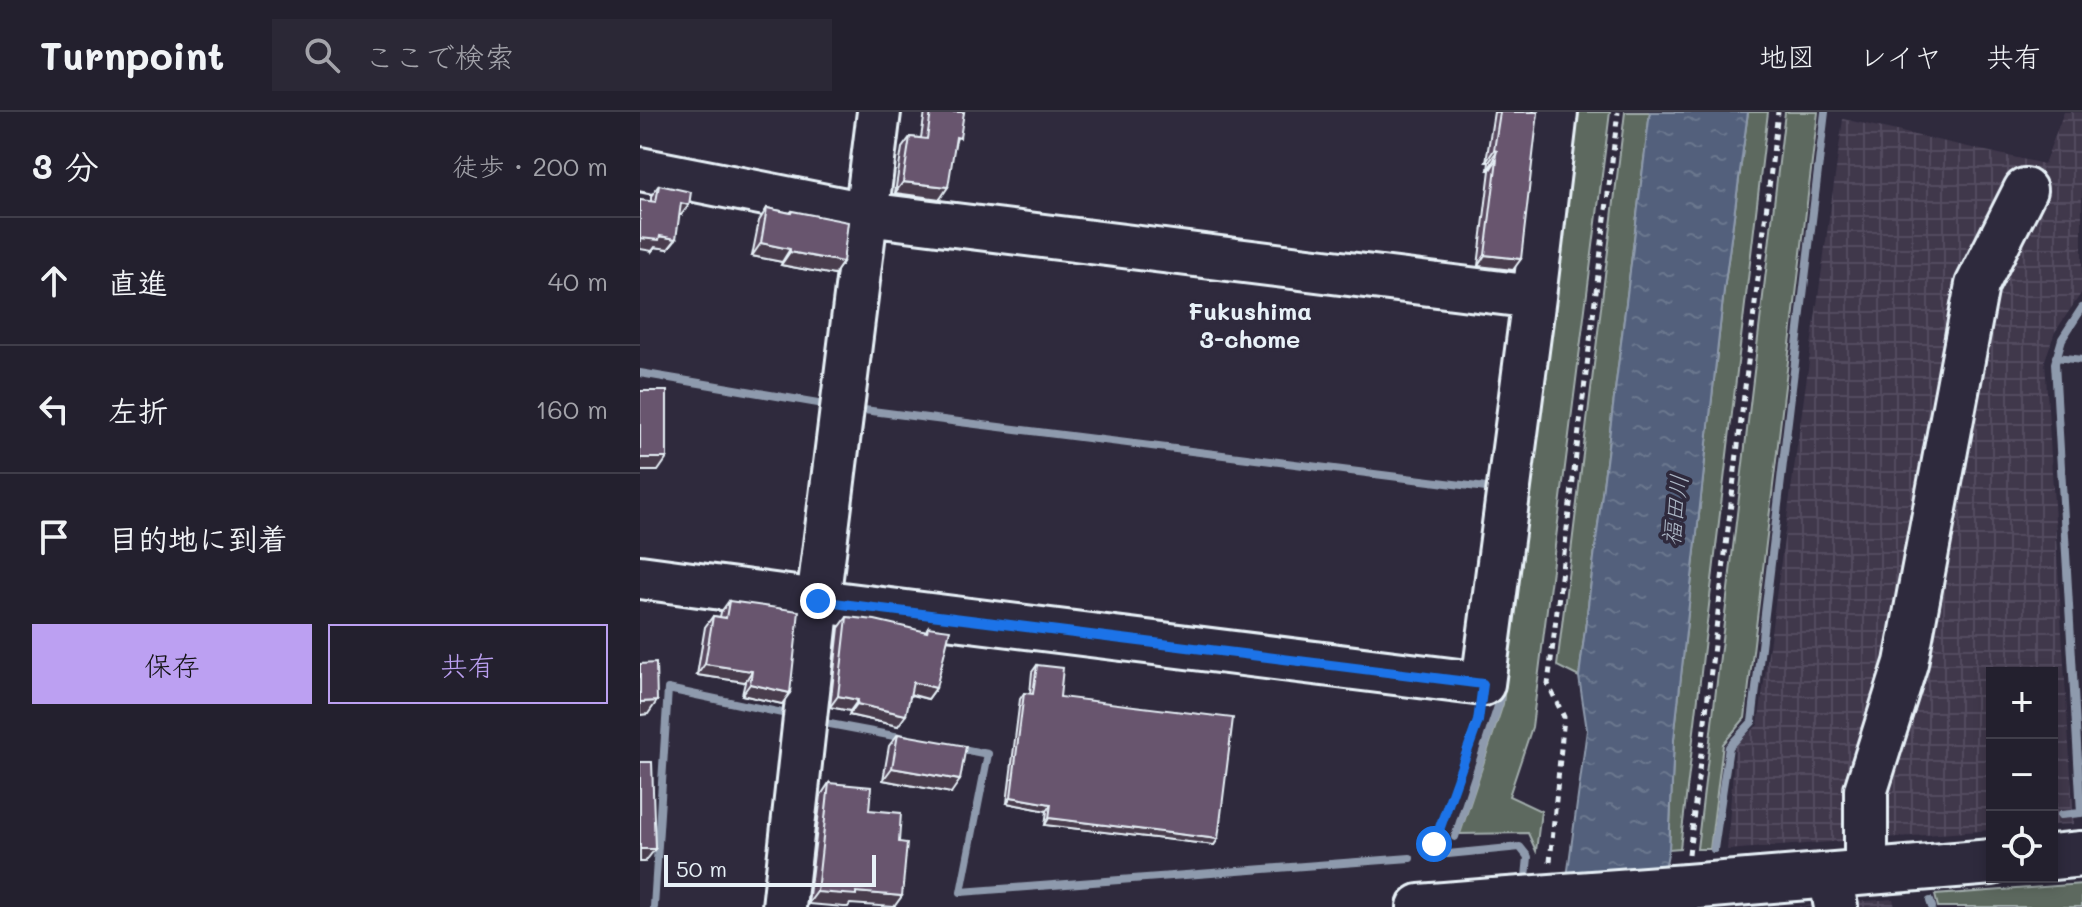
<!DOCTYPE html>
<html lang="ja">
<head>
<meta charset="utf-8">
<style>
  body { margin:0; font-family:Mali,"Klee One",sans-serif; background:#2b2836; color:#f1f3f6 }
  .controls { position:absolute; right:24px; bottom:24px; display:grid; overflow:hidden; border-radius:0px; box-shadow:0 4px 12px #0003 }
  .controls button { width:72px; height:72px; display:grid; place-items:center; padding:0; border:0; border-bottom:2px solid #403e4a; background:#23202e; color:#f1f3f6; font:40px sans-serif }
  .scale { position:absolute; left:24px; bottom:20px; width:212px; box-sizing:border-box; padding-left:8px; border:4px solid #e8f1f8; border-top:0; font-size:22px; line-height:28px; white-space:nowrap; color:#e8f1f8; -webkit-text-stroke:6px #2f2a3d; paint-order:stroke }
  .stop { position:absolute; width:24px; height:24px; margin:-18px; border:6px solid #1a73e8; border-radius:50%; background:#fff }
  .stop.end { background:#1a73e8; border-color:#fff; box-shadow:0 2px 8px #0008 }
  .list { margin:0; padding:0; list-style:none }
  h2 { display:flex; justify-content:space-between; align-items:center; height:104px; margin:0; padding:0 32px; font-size:34px }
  h2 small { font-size:26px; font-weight:400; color:#a3a3aa }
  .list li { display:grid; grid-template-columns:52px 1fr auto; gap:24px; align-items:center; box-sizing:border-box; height:128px; padding:0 32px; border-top:2px solid #403e4a }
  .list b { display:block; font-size:30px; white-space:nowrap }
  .list em { font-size:26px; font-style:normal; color:#a3a3aa }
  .actions { display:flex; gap:16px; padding:24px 32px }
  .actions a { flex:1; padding:18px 0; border:2px solid #bca0f2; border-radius:0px; text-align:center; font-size:28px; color:#bca0f2 }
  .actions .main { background:#bca0f2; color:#111 }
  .icon { flex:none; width:44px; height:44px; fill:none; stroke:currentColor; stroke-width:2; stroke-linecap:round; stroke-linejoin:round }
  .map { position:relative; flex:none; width:1442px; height:795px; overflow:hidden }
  header { display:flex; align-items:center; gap:48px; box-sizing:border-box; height:112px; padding:0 40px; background:#23202e; border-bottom:2px solid #403e4a }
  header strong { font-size:38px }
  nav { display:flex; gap:44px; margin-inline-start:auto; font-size:28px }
  .search { width:560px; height:72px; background:#2b2836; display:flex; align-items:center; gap:20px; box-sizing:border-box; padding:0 28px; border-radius:0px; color:#a3a3aa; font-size:30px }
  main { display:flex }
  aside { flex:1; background:#23202e }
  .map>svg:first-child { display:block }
</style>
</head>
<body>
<header>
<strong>Turnpoint</strong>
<div class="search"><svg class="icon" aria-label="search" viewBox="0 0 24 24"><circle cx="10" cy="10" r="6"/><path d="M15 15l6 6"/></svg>ここで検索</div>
<nav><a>地図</a><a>レイヤ</a><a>共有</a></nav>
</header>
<main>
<aside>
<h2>3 分<small>徒歩 · 200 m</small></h2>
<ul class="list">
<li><svg class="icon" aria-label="ahead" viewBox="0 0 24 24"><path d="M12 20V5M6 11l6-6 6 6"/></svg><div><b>直進</b></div><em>40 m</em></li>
<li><svg class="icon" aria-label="left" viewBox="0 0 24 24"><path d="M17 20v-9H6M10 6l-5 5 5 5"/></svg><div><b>左折</b></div><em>160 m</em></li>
<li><svg class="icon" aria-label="arrive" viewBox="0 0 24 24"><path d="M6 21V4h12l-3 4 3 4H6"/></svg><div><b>目的地に到着</b></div></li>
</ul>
<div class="actions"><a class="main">保存</a><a>共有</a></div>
</aside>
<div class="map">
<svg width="1442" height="795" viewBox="0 0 1442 795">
  <defs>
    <pattern id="industrial-grid" width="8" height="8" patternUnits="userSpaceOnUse" patternTransform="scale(2)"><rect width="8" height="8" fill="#40374c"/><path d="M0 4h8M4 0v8" fill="none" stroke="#524b5e"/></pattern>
    <pattern id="water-ripples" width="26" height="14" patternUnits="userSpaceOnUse" patternTransform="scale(2)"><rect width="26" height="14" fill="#52607b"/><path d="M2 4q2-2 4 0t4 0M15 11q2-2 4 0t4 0" fill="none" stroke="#6b778e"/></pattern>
  </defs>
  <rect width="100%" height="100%" fill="#2f2a3d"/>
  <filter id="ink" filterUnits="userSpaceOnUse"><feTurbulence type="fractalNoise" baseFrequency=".0125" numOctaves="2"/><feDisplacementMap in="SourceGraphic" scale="16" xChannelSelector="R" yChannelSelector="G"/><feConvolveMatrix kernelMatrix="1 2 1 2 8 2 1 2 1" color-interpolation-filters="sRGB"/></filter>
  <g filter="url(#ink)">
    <path fill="url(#industrial-grid)" d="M 1424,0 L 1442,0 L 1442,180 L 1415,220 L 1405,248 L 1434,712 L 1412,713 L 1412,561 L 1352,561 L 1352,718 L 1087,738 L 1095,632 L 1118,613 L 1203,7 L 1404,52 Z
      M 1253,787 L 1255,795 L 1149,795 Z"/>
    <path fill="#5d695f" stroke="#a2adac" stroke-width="2" d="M 935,0 L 970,0 L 892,615 L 869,684 L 901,699 L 896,739 L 888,721 L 820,722 L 863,592 Z
      M 985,0 L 1010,0 L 939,565 L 917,554 Z
      M 1108,0 L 1128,0 L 1040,736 L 1029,737 L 1034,627 L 1084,178 Z
      M 1145,0 L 1178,0 L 1105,606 L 1083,632 L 1070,737 L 1057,737 Z
      M 1442,772 L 1442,795 L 1298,795 L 1295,783 Z"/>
    <path fill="url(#water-ripples)" stroke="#8e9aad" stroke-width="2" d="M 1010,0 L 1108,0 L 1084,178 L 1034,627 L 1029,736 L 1018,795 L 923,795 L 947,618 L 939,565 Z"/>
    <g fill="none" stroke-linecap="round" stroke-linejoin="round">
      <path stroke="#8e9aad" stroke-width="8" d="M 1416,245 L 1442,248
        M 0,261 L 184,292
        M 216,297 L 854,377
        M 179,610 L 265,626
        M 317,636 L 348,642 L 321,780 L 770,746
        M 1421,703 L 1441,701 L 1415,251 L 1422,227 L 1442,196
        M 815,725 L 859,591 L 861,576
        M 1074,737 L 1089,635 L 1112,610 L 1185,0
        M 808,742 L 880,735 L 888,745 L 885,775
        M 1290,789 L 1292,795
        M 14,795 L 28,577 L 147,602"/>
      <defs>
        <path id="minor" d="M 0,57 L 226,102 L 894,185
          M 0,465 L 178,489 L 843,572 L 894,185 L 916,0
          M 1226,760 L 1226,678 L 1266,551 L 1337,173 L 1385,78
          M 1190,763 L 1196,795
          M 144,795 L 178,489 L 239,0"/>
        <path id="highway" d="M 1412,745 L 1442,742
          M 1047,775 L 1352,750
          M 780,795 L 854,789"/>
      </defs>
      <use href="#minor" stroke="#e8f1f8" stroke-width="48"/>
      <use href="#highway" stroke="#e8f1f8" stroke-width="50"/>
      <path stroke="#e8f1f8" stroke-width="5" stroke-dasharray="6 6" stroke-linecap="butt" d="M 794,732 L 838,605
        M 1049,742 L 1138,0
        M 910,750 L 924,605 L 908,572 L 978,0"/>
      <use href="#minor" stroke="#2f2a3d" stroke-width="42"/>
      <use href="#highway" stroke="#2f2a3d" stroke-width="44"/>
      <defs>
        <path id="highway-bridge" d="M 854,789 L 1047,775"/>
      </defs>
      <use href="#highway-bridge" stroke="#e8f1f8" stroke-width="50" stroke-linecap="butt"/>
      <use href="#highway-bridge" stroke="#2f2a3d" stroke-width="44"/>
    </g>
    <path fill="#59495f" stroke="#e8f1f8" stroke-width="2" d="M 285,0 L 324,0 L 300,87 L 255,81 L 262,36 L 270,25 L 281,26 Z
      M 854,0 L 898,0 L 873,158 L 838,154 L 850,58 L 848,58 L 849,50 L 846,50 Z
      M 19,73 L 41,103 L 39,103 L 28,137 L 15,135 L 12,139 L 11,89 L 11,84 Z
      M 127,96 L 150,101 L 152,99 L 203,150 L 194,163 L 141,153 L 142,150 L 112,144 L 119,109 Z
      M 89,489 L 142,592 L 102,583 L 105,570 L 57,563 L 65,515 L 73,504 L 80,505 L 81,500 Z
      M 207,505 L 285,520 L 288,515 L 296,576 L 288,587 L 271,583 L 258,614 L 209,603 L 210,599 L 190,595 L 199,516 Z
      M 397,553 L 420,585 L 578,727 L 574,733 L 405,713 L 407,699 L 367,691 L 380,587 L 384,581 L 390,582 L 392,560 Z
      M 258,622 L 311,681 L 243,668 L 249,634 Z
      M 189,671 L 210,792 L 168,792 L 181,683 Z"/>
    <path fill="#483c4d" stroke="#e8f1f8" stroke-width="2" d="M 854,38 L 857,39 L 849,50 L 846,50 Z
      M 855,46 L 857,47 L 850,58 L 848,58 Z
      M 263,70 L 308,75 L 300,87 L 255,81 Z
      M 41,91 L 49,93 L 41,103 L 34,102 Z
      M 20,124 L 36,127 L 28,137 L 15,135 L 12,139 L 0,137 L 0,126 Z
      M 121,131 L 150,137 L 142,150 L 112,144 Z
      M 150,140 L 203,150 L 194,163 L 141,153 Z
      M 845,143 L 881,147 L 873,158 L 838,154 Z
      M 0,346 L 27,346 L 18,359 L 0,359 Z
      M 65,552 L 112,559 L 105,570 L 57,563 Z
      M 273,570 L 296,576 L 288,587 L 266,581 Z
      M 110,572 L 150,581 L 142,592 L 102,583 Z
      M 198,584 L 218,588 L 210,599 L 190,595 Z
      M 17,589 L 8,602 L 0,603 L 0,590 Z
      M 217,592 L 266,603 L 258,614 L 209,603 Z
      M 252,656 L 320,668 L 311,681 L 243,668 Z
      M 371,685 L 411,692 L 407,699 L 367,691 Z
      M 409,706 L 578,727 L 574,733 L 405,713 Z
      M 0,737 L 15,737 L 5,750 L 0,750 Z
      M 177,780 L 216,780 L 262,784 L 254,795 L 210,792 L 208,795 L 204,795 L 168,792 Z"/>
    <path fill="#67556e" stroke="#e8f1f8" stroke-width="2" d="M 291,0 L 324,0 L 320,26 L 316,25 L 308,75 L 263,70 L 270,25 L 287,27 Z
      M 860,0 L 898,0 L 881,147 L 845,143 L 857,47 L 855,46 L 857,39 L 854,38 Z
      M 19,73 L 51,80 L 49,93 L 41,91 L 36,127 L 20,124 L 19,128 L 0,126 L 0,88 L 16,90 Z
      M 127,96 L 151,101 L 152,99 L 208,110 L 203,150 L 150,140 L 150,137 L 121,131 Z
      M 0,279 L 27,279 L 27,346 L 0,346 Z
      M 89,489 L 159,499 L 150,581 L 110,572 L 112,559 L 65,552 L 73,504 L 86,506 Z
      M 207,505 L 235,508 L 287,520 L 288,515 L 310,518 L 296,576 L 273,570 L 266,603 L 217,592 L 218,588 L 198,584 Z
      M 16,551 L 17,589 L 0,590 L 0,552 Z
      M 397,553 L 423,556 L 420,585 L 593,606 L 578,727 L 409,706 L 411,692 L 371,685 L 384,581 L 393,582 Z
      M 258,622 L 326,634 L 320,668 L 252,656 Z
      M 0,650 L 12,650 L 15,737 L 0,737 Z
      M 189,671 L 231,675 L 229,698 L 261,701 L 259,730 L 267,731 L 262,784 L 216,780 L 216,783 L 177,780 Z"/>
  </g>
  <g fill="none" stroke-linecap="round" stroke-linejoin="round" filter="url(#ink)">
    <path stroke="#1a73e8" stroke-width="10" d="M 178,489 L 843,572 L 838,609 L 794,732"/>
  </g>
  <g text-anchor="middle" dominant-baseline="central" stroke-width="7" stroke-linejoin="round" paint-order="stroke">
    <g font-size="24" font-weight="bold" fill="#e8f1f8" stroke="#2f2a3d">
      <text x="610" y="198">Fukushima<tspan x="610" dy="28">3-chome</tspan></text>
    </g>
    <g font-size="24" font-style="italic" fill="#acb7c6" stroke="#2f2a3d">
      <text transform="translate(1034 398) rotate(-83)">福田川</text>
    </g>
  </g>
</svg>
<div class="controls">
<button>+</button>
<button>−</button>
<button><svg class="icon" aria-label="locate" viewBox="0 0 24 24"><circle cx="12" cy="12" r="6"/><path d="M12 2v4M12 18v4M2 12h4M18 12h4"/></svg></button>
</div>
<div class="scale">50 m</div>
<div class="stop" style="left:794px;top:732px"></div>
<div class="stop end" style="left:178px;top:489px"></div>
</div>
</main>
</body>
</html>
